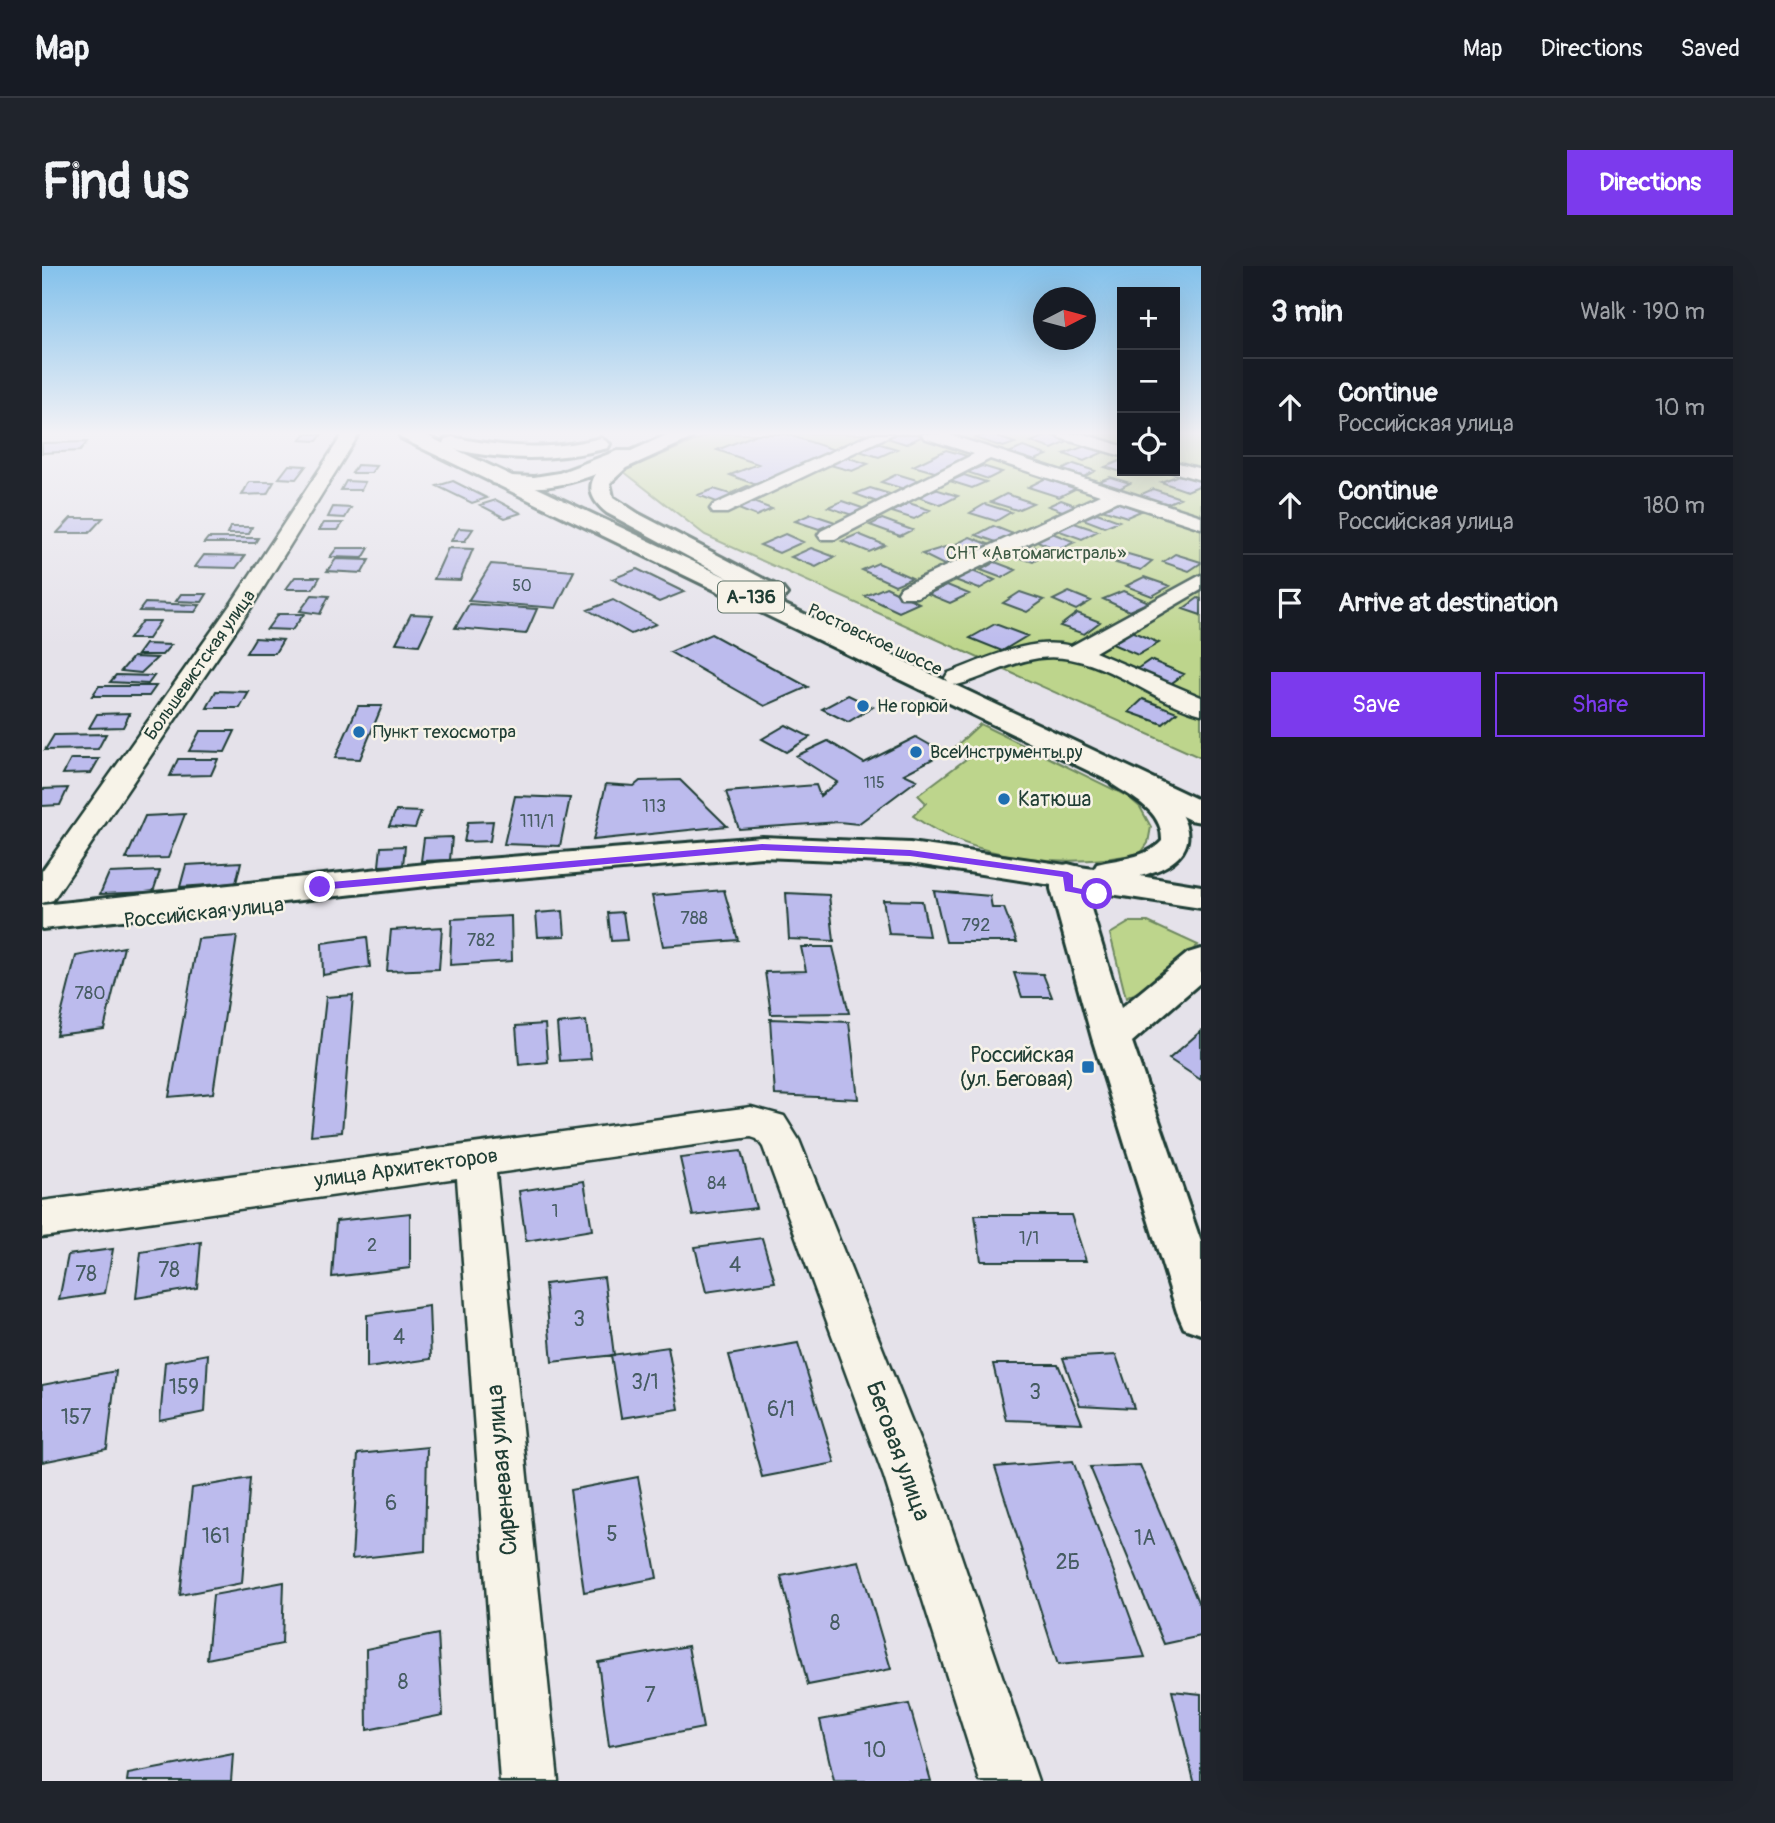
<!DOCTYPE html>
<html lang="en">
<head>
<meta charset="utf-8">
<style>
  body { margin:0; font-family:Pangolin,sans-serif; background:#20242c; color:#f1f3f6 }
  .controls { position:absolute; right:21px; top:21px; display:grid; overflow:hidden; border-radius:0px; box-shadow:0 7px 28px #0002 }
  .controls button { width:63px; height:63px; display:grid; place-items:center; padding:0; border:0; border-bottom:2px solid #363941; background:#171b24; color:#f1f3f6; font:35px sans-serif }
  .compass { position:absolute; left:991px; top:21px; width:63px; height:63px; border-radius:50%; background:#171b24; box-shadow:0 7px 28px #0002; rotate:84deg }
  .stop { position:absolute; width:21px; height:21px; margin:-16px; border:5px solid #7c3aed; border-radius:50%; background:#fff }
  .stop.end { background:#7c3aed; border-color:#fff; box-shadow:0 2px 7px #0008 }
  .list { margin:0; padding:0; list-style:none }
  h2 { display:flex; justify-content:space-between; align-items:center; height:91px; margin:0; padding:0 28px; font-size:30px }
  h2 small { font-size:23px; font-weight:400; color:#9ea1a6 }
  .list li { display:grid; grid-template-columns:46px 1fr auto; gap:21px; align-items:center; box-sizing:border-box; height:98px; padding:0 28px; border-top:2px solid #363941 }
  .list b { display:block; font-size:26px; white-space:nowrap }
  .list p { margin:0; font-size:23px; white-space:nowrap; color:#9ea1a6 }
  .list em { font-size:23px; font-style:normal; color:#9ea1a6 }
  .actions { display:flex; gap:14px; padding:21px 28px }
  .actions a { flex:1; padding:16px 0; border:2px solid #7c3aed; border-radius:0px; text-align:center; font-size:24px; color:#7c3aed }
  .actions .main { background:#7c3aed; color:#fff }
  .icon { flex:none; width:38px; height:38px; fill:none; stroke:currentColor; stroke-width:2; stroke-linecap:round; stroke-linejoin:round }
  .map { position:relative; flex:none; width:1159px; height:1515px; overflow:hidden; border-radius:0px }
  header { display:flex; align-items:center; gap:42px; box-sizing:border-box; height:98px; padding:0 35px; background:#171b24; border-bottom:2px solid #363941 }
  header strong { font-size:33px }
  nav { display:flex; gap:38px; margin-inline-start:auto; font-size:24px }
  .intro { display:flex; align-items:center; justify-content:space-between; box-sizing:border-box; height:168px; padding:0 42px }
  h1 { margin:0; font-size:49px }
  .button { padding:18px 32px; border-radius:0px; background:#7c3aed; color:#fff; font-size:24px; font-weight:700 }
  main { display:flex; gap:42px; padding:0 42px }
  aside { flex:1; background:#171b24; border-radius:0px; box-shadow:0 7px 28px #0002 }
  .map>svg:first-child { display:block }
</style>
</head>
<body>
<header>
<strong>Map</strong>
<nav><a>Map</a><a>Directions</a><a>Saved</a></nav>
</header>
<div class="intro"><h1>Find us</h1><a class="button">Directions</a></div>
<main>
<div class="map">
<svg width="1159" height="1515" viewBox="0 0 1159 1515">
  <rect width="100%" height="100%" fill="#e5e2ea"/>
  <filter id="ink" filterUnits="userSpaceOnUse"><feTurbulence type="fractalNoise" baseFrequency=".0143" numOctaves="2"/><feDisplacementMap in="SourceGraphic" scale="14" xChannelSelector="R" yChannelSelector="G"/><feConvolveMatrix kernelMatrix="1 2 1 2 8 2 1 2 1" color-interpolation-filters="sRGB"/></filter>
  <g filter="url(#ink)">
    <path fill="#bdd58c" stroke="#6e8960" stroke-width="2" d="M 669,168 L 1080,168 L 1080,205 L 1133,205 L 1133,168 L 1159,168 L 1159,492 L 663,269 L 581,205 Z
      M 938,458 L 1085,530 L 1098,541 L 1109,561 L 1106,577 L 1099,587 C 1026,603 933,595 871,550 L 884,537 L 876,529 L 928,490 L 913,481 Z
      M 1088,656 L 1106,656 L 1156,679 L 1115,716 L 1084,732 L 1068,668 Z"/>
    <path fill="#bcbbed" stroke="#1f3d34" stroke-width="2" d="M 263,168 L 280,168 L 275,175 L 258,174 Z
      M 715,168 L 744,168 L 799,186 L 717,220 L 688,209 L 716,198 L 675,184 Z
      M 853,168 L 874,168 L 881,170 L 864,178 L 845,172 Z
      M 947,168 L 973,177 L 961,181 L 933,172 Z
      M 1007,169 L 1028,175 L 1010,183 L 989,176 Z
      M 45,176 L 38,185 L 0,187 L 0,177 Z
      M 835,177 L 855,183 L 837,191 L 817,185 Z
      M 1043,180 L 1062,186 L 1042,195 L 1022,188 Z
      M 981,181 L 1005,189 L 986,197 L 962,189 Z
      M 904,184 L 929,191 L 896,207 L 871,200 Z
      M 804,191 L 826,198 L 810,205 L 788,199 Z
      M 1080,194 L 1080,205 L 1095,205 L 1086,208 L 1063,201 Z
      M 1032,198 L 1053,205 L 1036,214 L 1013,207 Z
      M 247,199 L 264,200 L 254,213 L 237,212 Z
      M 315,199 L 334,200 L 329,207 L 310,207 Z
      M 940,200 L 960,206 L 946,213 L 925,206 Z
      M 855,208 L 878,215 L 862,223 L 839,216 Z
      M 1139,208 L 1159,215 L 1159,219 L 1145,225 L 1119,216 Z
      M 922,209 L 944,216 L 930,222 L 908,215 Z
      M 1068,211 L 1088,217 L 1073,225 L 1050,218 Z
      M 1004,212 L 1035,222 L 1017,231 L 986,221 Z
      M 304,215 L 323,216 L 319,224 L 299,224 Z
      M 411,215 L 445,232 L 430,237 L 395,220 Z
      M 207,216 L 232,216 L 225,228 L 200,229 Z
      M 705,220 L 714,223 L 680,238 L 656,229 L 672,223 L 688,228 Z
      M 828,222 L 851,229 L 835,236 L 813,228 Z
      M 893,223 L 916,230 L 899,239 L 876,231 Z
      M 1111,223 L 1138,232 L 1120,240 L 1093,231 Z
      M 964,228 L 991,237 L 975,244 L 949,236 Z
      M 454,234 L 479,247 L 463,252 L 438,239 Z
      M 1019,234 L 1036,240 L 1023,246 L 1006,240 Z
      M 800,235 L 823,243 L 810,249 L 786,241 Z
      M 711,236 L 730,243 L 714,250 L 694,242 Z
      M 1075,236 L 1099,245 L 1085,251 L 1060,243 Z
      M 867,237 L 888,244 L 872,253 L 850,246 Z
      M 943,238 L 969,246 L 954,255 L 928,247 Z
      M 291,241 L 309,242 L 303,252 L 286,251 Z
      M 1055,247 L 1077,255 L 1062,261 L 1041,253 Z
      M 769,248 L 793,256 L 777,263 L 753,255 Z
      M 29,252 L 61,252 L 47,267 L 15,267 Z
      M 840,253 L 870,264 L 858,270 L 828,259 Z
      M 282,257 L 301,257 L 296,264 L 277,264 Z
      M 1032,257 L 1056,265 L 1040,273 L 1015,264 Z
      M 951,260 L 974,269 L 957,277 L 934,269 Z
      M 188,261 L 210,261 L 207,268 L 185,268 Z
      M 417,262 L 431,263 L 423,275 L 409,275 Z
      M 1010,267 L 1033,276 L 1016,284 L 993,274 Z
      M 743,268 L 761,276 L 737,287 L 718,279 Z
      M 816,268 L 843,279 L 827,286 L 800,275 Z
      M 928,271 L 954,281 L 936,288 L 914,278 Z
      M 166,272 L 216,272 L 213,277 L 162,277 Z
      M 986,279 L 1007,286 L 991,296 L 970,289 Z
      M 903,281 L 929,292 L 906,301 L 880,288 Z
      M 295,282 L 327,282 L 321,292 L 288,291 Z
      M 406,282 L 431,283 L 418,314 L 392,313 Z
      M 769,282 L 793,291 L 774,301 L 749,291 Z
      M 1086,288 L 1110,295 L 1099,304 L 1074,297 Z
      M 1133,288 L 1159,296 L 1159,297 L 1147,305 L 1121,296 Z
      M 162,289 L 203,290 L 194,302 L 153,301 Z
      M 294,293 L 327,294 L 320,307 L 285,305 Z
      M 953,296 L 974,304 L 960,312 L 939,304 Z
      M 836,297 L 870,312 L 853,319 L 820,304 Z
      M 449,298 L 532,305 L 514,342 L 426,335 Z
      M 595,303 L 642,326 L 617,336 L 570,313 Z
      M 930,305 L 953,314 L 937,323 L 913,314 Z
      M 253,311 L 278,311 L 271,323 L 244,323 Z
      M 1102,311 L 1128,320 L 1110,330 L 1084,320 Z
      M 905,319 L 927,328 L 908,337 L 886,328 Z
      M 844,321 L 877,337 L 857,346 L 823,330 Z
      M 1081,325 L 1107,336 L 1087,345 L 1061,333 Z
      M 978,326 L 1002,334 L 985,346 L 961,337 Z
      M 1027,326 L 1049,335 L 1034,344 L 1011,334 Z
      M 139,328 L 165,328 L 160,336 L 134,335 Z
      M 270,329 L 287,330 L 278,348 L 258,345 Z
      M 1156,332 L 1159,333 L 1159,349 L 1141,343 Z
      M 571,334 L 614,358 L 589,368 L 546,344 Z
      M 103,337 L 158,339 L 153,346 L 97,345 Z
      M 427,338 L 495,343 L 484,368 L 413,362 Z
      M 1035,347 L 1058,356 L 1042,368 L 1018,360 Z
      M 236,348 L 262,348 L 250,364 L 225,363 Z
      M 369,348 L 391,349 L 377,379 L 354,377 Z
      M 100,355 L 118,355 L 106,373 L 87,373 Z
      M 953,358 L 985,370 L 960,385 L 928,372 Z
      M 1089,365 L 1117,377 L 1096,389 L 1068,377 Z
      M 669,368 L 766,421 L 723,440 L 628,386 Z
      M 213,372 L 241,374 L 233,387 L 204,387 Z
      M 103,378 L 129,379 L 120,389 L 95,389 Z
      M 91,391 L 115,392 L 99,407 L 79,405 Z
      M 1108,394 L 1142,408 L 1127,419 L 1092,405 Z
      M 74,409 L 112,410 L 106,418 L 68,416 Z
      M 57,420 L 114,420 L 107,430 L 50,430 Z
      M 174,425 L 207,426 L 198,442 L 165,442 Z
      M 806,429 L 831,441 L 806,456 L 780,443 Z
      M 1101,433 L 1135,446 L 1121,458 L 1087,446 Z
      M 316,440 L 340,440 L 318,493 L 293,492 Z
      M 88,447 L 81,461 L 47,462 L 55,448 Z
      M 744,459 L 768,471 L 744,486 L 720,473 Z
      M 158,465 L 193,465 L 183,486 L 147,485 Z
      M 64,468 L 56,483 L 3,484 L 12,469 Z
      M 874,471 L 902,487 L 862,508 L 875,514 L 816,558 L 797,556 L 697,563 L 684,526 L 774,519 L 778,530 L 795,516 L 754,490 L 786,475 L 822,497 Z
      M 29,493 L 57,493 L 49,507 L 21,508 Z
      M 136,493 L 176,493 L 169,509 L 128,510 Z
      M 638,514 L 685,560 L 551,574 L 564,518 L 592,520 L 598,515 Z
      M 26,522 L 18,539 L 0,540 L 0,523 Z
      M 473,530 L 528,532 L 518,580 L 462,578 Z
      M 354,545 L 379,546 L 373,562 L 347,560 Z
      M 143,548 L 126,592 L 84,593 L 103,550 Z
      M 451,555 L 448,575 L 422,576 L 426,556 Z
      M 410,571 L 408,594 L 379,595 L 382,572 Z
      M 363,580 L 361,599 L 337,600 L 339,581 Z
      M 199,596 L 194,617 L 138,621 L 144,599 Z
      M 118,605 L 111,626 L 58,628 L 67,607 Z
      M 682,624 L 696,674 L 621,680 L 610,630 Z
      M 892,625 L 948,630 L 950,642 L 962,642 L 975,676 L 904,676 Z
      M 744,627 L 787,629 L 792,675 L 747,673 Z
      M 841,634 L 880,635 L 887,670 L 847,668 Z
      M 521,645 L 523,670 L 496,671 L 494,647 Z
      M 581,646 L 585,674 L 569,675 L 566,647 Z
      M 469,650 L 470,695 L 408,699 L 410,653 Z
      M 400,661 L 397,703 L 345,705 L 349,664 Z
      M 195,670 L 171,827 L 127,831 L 156,673 Z
      M 325,671 L 328,701 L 281,709 L 280,677 Z
      M 82,681 L 62,763 L 14,769 L 34,690 Z
      M 759,681 L 791,681 L 807,747 L 729,748 L 723,706 L 764,705 Z
      M 972,707 L 1001,708 L 1010,731 L 980,731 Z
      M 311,729 L 300,866 L 269,869 L 284,731 Z
      M 728,753 L 807,756 L 816,833 L 733,829 Z
      M 544,755 L 549,793 L 518,795 L 515,758 Z
      M 503,758 L 506,796 L 477,799 L 474,760 Z
      M 1159,765 L 1159,814 L 1127,793 Z
      M 699,885 L 714,942 L 651,950 L 638,892 Z
      M 542,915 L 550,964 L 484,975 L 477,925 Z
      M 368,947 L 368,1002 L 290,1011 L 294,955 Z
      M 933,949 L 1029,949 L 1044,995 L 939,995 Z
      M 720,972 L 733,1016 L 664,1026 L 653,981 Z
      M 159,976 L 155,1022 L 94,1032 L 99,986 Z
      M 71,983 L 63,1027 L 17,1034 L 26,989 Z
      M 562,1011 L 572,1089 L 510,1096 L 503,1018 Z
      M 387,1040 L 389,1093 L 325,1102 L 325,1049 Z
      M 756,1077 L 793,1197 L 720,1211 L 687,1089 Z
      M 626,1081 L 637,1143 L 579,1152 L 569,1089 Z
      M 166,1088 L 163,1146 L 118,1155 L 123,1096 Z
      M 1074,1089 L 1092,1142 L 1038,1139 L 1021,1092 Z
      M 951,1098 L 1016,1098 L 1040,1157 L 964,1154 Z
      M 74,1105 L 65,1183 L 0,1196 L 0,1119 Z
      M 385,1181 L 383,1285 L 310,1293 L 316,1188 Z
      M 1031,1195 L 1103,1391 L 1016,1399 L 953,1201 Z
      M 1098,1199 L 1159,1343 L 1159,1370 L 1122,1378 L 1048,1201 Z
      M 596,1211 L 615,1312 L 542,1326 L 528,1224 Z
      M 208,1212 L 200,1317 L 138,1329 L 150,1222 Z
      M 817,1295 L 849,1403 L 766,1419 L 739,1310 Z
      M 242,1316 L 240,1378 L 165,1393 L 171,1329 Z
      M 396,1368 L 401,1449 L 325,1464 L 324,1383 Z
      M 646,1380 L 661,1462 L 567,1480 L 556,1396 Z
      M 1130,1425 L 1159,1428 L 1159,1515 L 1152,1515 Z
      M 867,1438 L 889,1515 L 792,1515 L 778,1454 Z
      M 191,1488 L 189,1515 L 85,1515 L 86,1508 Z"/>
    <g fill="none" stroke-linecap="round" stroke-linejoin="round">
      <defs>
        <path id="minor" d="M 301,168 L 317,168 L 212,337 L 11,634 L 0,637 L 0,605 L 191,335 Z
          M 829,168 L 851,168 L 685,247 L 671,247 L 668,243 L 671,239 Z
          M 880,168 L 905,168 L 1159,250 L 1159,262 L 1075,235 L 875,331 L 859,331 L 856,326 L 859,321 L 1058,229 L 948,193 L 793,273 L 779,273 L 776,269 L 779,265 L 932,188 L 882,172 Z
          M 1016,168 L 1042,168 L 1080,180 L 1080,190 L 1018,172 Z
          M 1133,196 L 1159,203 L 1159,214 L 1127,205 L 1133,205 Z
          M 1159,309 L 1159,324 L 1053,386 L 1159,431 L 1159,448 C 1106,434 1055,384 997,392 C 968,396 943,412 915,419 L 906,417 L 903,412 L 906,407 C 945,393 988,370 1029,380 Z
          M 709,841 L 742,850 L 757,874 L 892,1211 L 996,1515 L 938,1515 L 842,1211 L 721,881 L 715,873 L 709,871 L 454,907 L 516,1515 L 458,1515 L 415,912 L 0,971 L 0,935 Z"/>
        <path id="tertiary" d="M 1026,598 L 1038,601 L 1043,609 L 1043,623 L 1079,742 L 1146,687 L 1159,683 L 1159,716 L 1090,776 L 1159,976 L 1159,1068 L 1142,1062 L 1135,1046 L 1050,772 L 1009,623 L 1009,609 L 1014,601 Z"/>
        <path id="secondary" d="M 1081,503 C 1095,507 1107,515 1119,524 C 1159,562 1155,595 1098,610 L 1159,620 L 1159,642 L 868,597 L 720,591 L 393,619 L 0,663 L 0,639 L 393,597 L 720,571 L 868,577 L 1052,603 L 1055,598 C 1078,592 1103,593 1120,575 C 1121,545 1092,533 1070,518 L 1066,512 L 1070,506 Z"/>
        <path id="primary" d="M 627,168 L 652,168 L 650,172 L 584,202 L 568,217 L 571,231 L 597,248 L 741,323 L 745,328 L 741,333 L 725,333 L 565,247 C 551,236 544,223 554,208 C 520,221 487,226 450,217 L 447,213 L 450,209 L 492,211 L 517,207 L 575,185 L 589,185 Z
          M 410,171 C 461,182 508,185 559,172 L 568,178 L 566,182 C 510,196 459,195 403,181 L 401,177 L 403,173 Z"/>
        <path id="trunk" d="M 357,168 L 381,168 L 1159,535 L 1159,556 L 1148,554 L 359,172 Z"/>
      </defs>
      <use href="#minor" stroke="#1f3d34" stroke-width="5"/>
      <use href="#tertiary" stroke="#1f3d34" stroke-width="6"/>
      <use href="#secondary" stroke="#1f3d34" stroke-width="6"/>
      <use href="#primary" stroke="#1f3d34" stroke-width="6"/>
      <use href="#trunk" stroke="#1f3d34" stroke-width="6"/>
      <use href="#minor" fill="#f7f3e8" fill-rule="evenodd"/>
      <use href="#tertiary" fill="#f7f3e8" fill-rule="evenodd"/>
      <use href="#secondary" fill="#f7f3e8" fill-rule="evenodd"/>
      <use href="#primary" fill="#f7f3e8" fill-rule="evenodd"/>
      <use href="#trunk" fill="#f7f3e8" fill-rule="evenodd"/>
    </g>
  </g>
  <linearGradient id="sky" x2="0" y2="1"><stop stop-color="#83c1eb"/><stop offset="0.44" stop-color="#f3f2f6"/><stop offset="1" stop-color="#f3f2f6" stop-opacity="0"/></linearGradient>
  <rect width="1159" height="380" fill="url(#sky)"/>
  <path fill="#7c3aed" d="M 720,578 L 868,584 L 1026,606 L 1031,609 L 1031,621 L 1060,628 L 1055,631 L 1023,625 L 1021,611 L 868,590 L 720,584 L 278,624 L 273,621 L 278,617 Z"/>
  <g fill="#1f6fb2" stroke="#f7f3e8" stroke-width="2.5">
    <circle cx="821" cy="440" r="7"/>
    <circle cx="317" cy="466" r="7"/>
    <circle cx="874" cy="486" r="7"/>
    <circle cx="962" cy="533" r="7"/>
    <rect x="1039" y="794" width="14" height="14" rx="3.5"/>
  </g>
  <g text-anchor="middle" dominant-baseline="central" stroke-width="5" stroke-linejoin="round" paint-order="stroke">
    <g font-size="16" fill="#465c62">
      <text x="480" y="320">50</text>
      <text x="832" y="517">115</text>
    </g>
    <g font-size="18" fill="#3f5b46" stroke="#f7f3e8">
      <text x="994" y="287">СНТ «Автомагистраль»</text>
    </g>
    <g font-size="18" fill="#1f3d34" stroke="#f7f3e8">
      <text transform="translate(833 374) rotate(25)">Ростовское шоссе</text>
      <text transform="translate(158 399) rotate(-55)">Большевистская улица</text>
    </g>
    <g font-size="18" fill="#1f3d34" stroke="#f7f3e8" text-anchor="start">
      <text x="835" y="440">Не горюй</text>
      <text x="331" y="466">Пункт техосмотра</text>
      <text x="888" y="486">ВсеИнструменты.ру</text>
    </g>
    <g font-size="18" fill="#465c62">
      <text x="612" y="540">113</text>
      <text x="495" y="555">111/1</text>
      <text x="652" y="652">788</text>
      <text x="934" y="659">792</text>
      <text x="439" y="674">782</text>
      <text x="48" y="727">780</text>
      <text x="675" y="917">84</text>
      <text x="513" y="945">1</text>
      <text x="987" y="972">1/1</text>
      <text x="330" y="979">2</text>
    </g>
    <rect fill="#f7f3e8" stroke="#60746a" stroke-width="2" x="676" y="315.5" width="66" height="31" rx="5"/>
    <g font-size="19" font-weight="bold" fill="#1f3d34">
      <text x="709" y="331">А-136</text>
    </g>
    <g font-size="21" fill="#1f3d34" stroke="#f7f3e8" text-anchor="start">
      <text x="976" y="533">Катюша</text>
      <text x="1032" y="789" text-anchor="end">Российская<tspan x="1032" dy="24">(ул. Беговая)</tspan></text>
    </g>
    <g font-size="21" fill="#1f3d34" stroke="#f7f3e8">
      <text transform="translate(162 647) rotate(-6)">Российская улица</text>
      <text transform="translate(364 902) rotate(-8)">улица Архитекторов</text>
    </g>
    <g font-size="21" fill="#465c62">
      <text x="693" y="999">4</text>
      <text x="127" y="1004">78</text>
      <text x="44" y="1008">78</text>
      <text x="537" y="1053">3</text>
      <text x="357" y="1071">4</text>
      <text x="603" y="1116">3/1</text>
      <text x="142" y="1121">159</text>
      <text x="993" y="1126">3</text>
      <text x="739" y="1143">6/1</text>
      <text x="34" y="1151">157</text>
      <text x="349" y="1237">6</text>
      <text x="570" y="1268">5</text>
      <text x="174" y="1270">161</text>
      <text x="1103" y="1272">1А</text>
      <text x="1026" y="1296">2Б</text>
      <text x="793" y="1357">8</text>
      <text x="361" y="1416">8</text>
      <text x="608" y="1429">7</text>
      <text x="833" y="1484">10</text>
    </g>
    <g font-size="24" fill="#1f3d34" stroke="#f7f3e8">
      <text transform="translate(856 1185) rotate(70)">Беговая улица</text>
      <text transform="translate(460 1204) rotate(-95)">Сиреневая улица</text>
    </g>
  </g>
</svg>
<div class="controls">
<button>+</button>
<button>−</button>
<button><svg class="icon" aria-label="locate" viewBox="0 0 24 24"><circle cx="12" cy="12" r="6"/><path d="M12 2v4M12 18v4M2 12h4M18 12h4"/></svg></button>
</div>
<svg class="compass" viewBox="-18 -18 36 36"><path d="M0-13l5 13h-10z" fill="#e53935"/><path d="M0 13l5-13h-10z" fill="#9ea1a6"/></svg>
<div class="stop" style="left:1055px;top:628px"></div>
<div class="stop end" style="left:278px;top:621px"></div>
</div>
<aside>
<h2>3 min<small>Walk · 190 m</small></h2>
<ul class="list">
<li><svg class="icon" aria-label="ahead" viewBox="0 0 24 24"><path d="M12 20V5M6 11l6-6 6 6"/></svg><div><b>Continue</b><p>Российская улица</p></div><em>10 m</em></li>
<li><svg class="icon" aria-label="ahead" viewBox="0 0 24 24"><path d="M12 20V5M6 11l6-6 6 6"/></svg><div><b>Continue</b><p>Российская улица</p></div><em>180 m</em></li>
<li><svg class="icon" aria-label="arrive" viewBox="0 0 24 24"><path d="M6 21V4h12l-3 4 3 4H6"/></svg><div><b>Arrive at destination</b></div></li>
</ul>
<div class="actions"><a class="main">Save</a><a>Share</a></div>
</aside>
</main>
</body>
</html>
